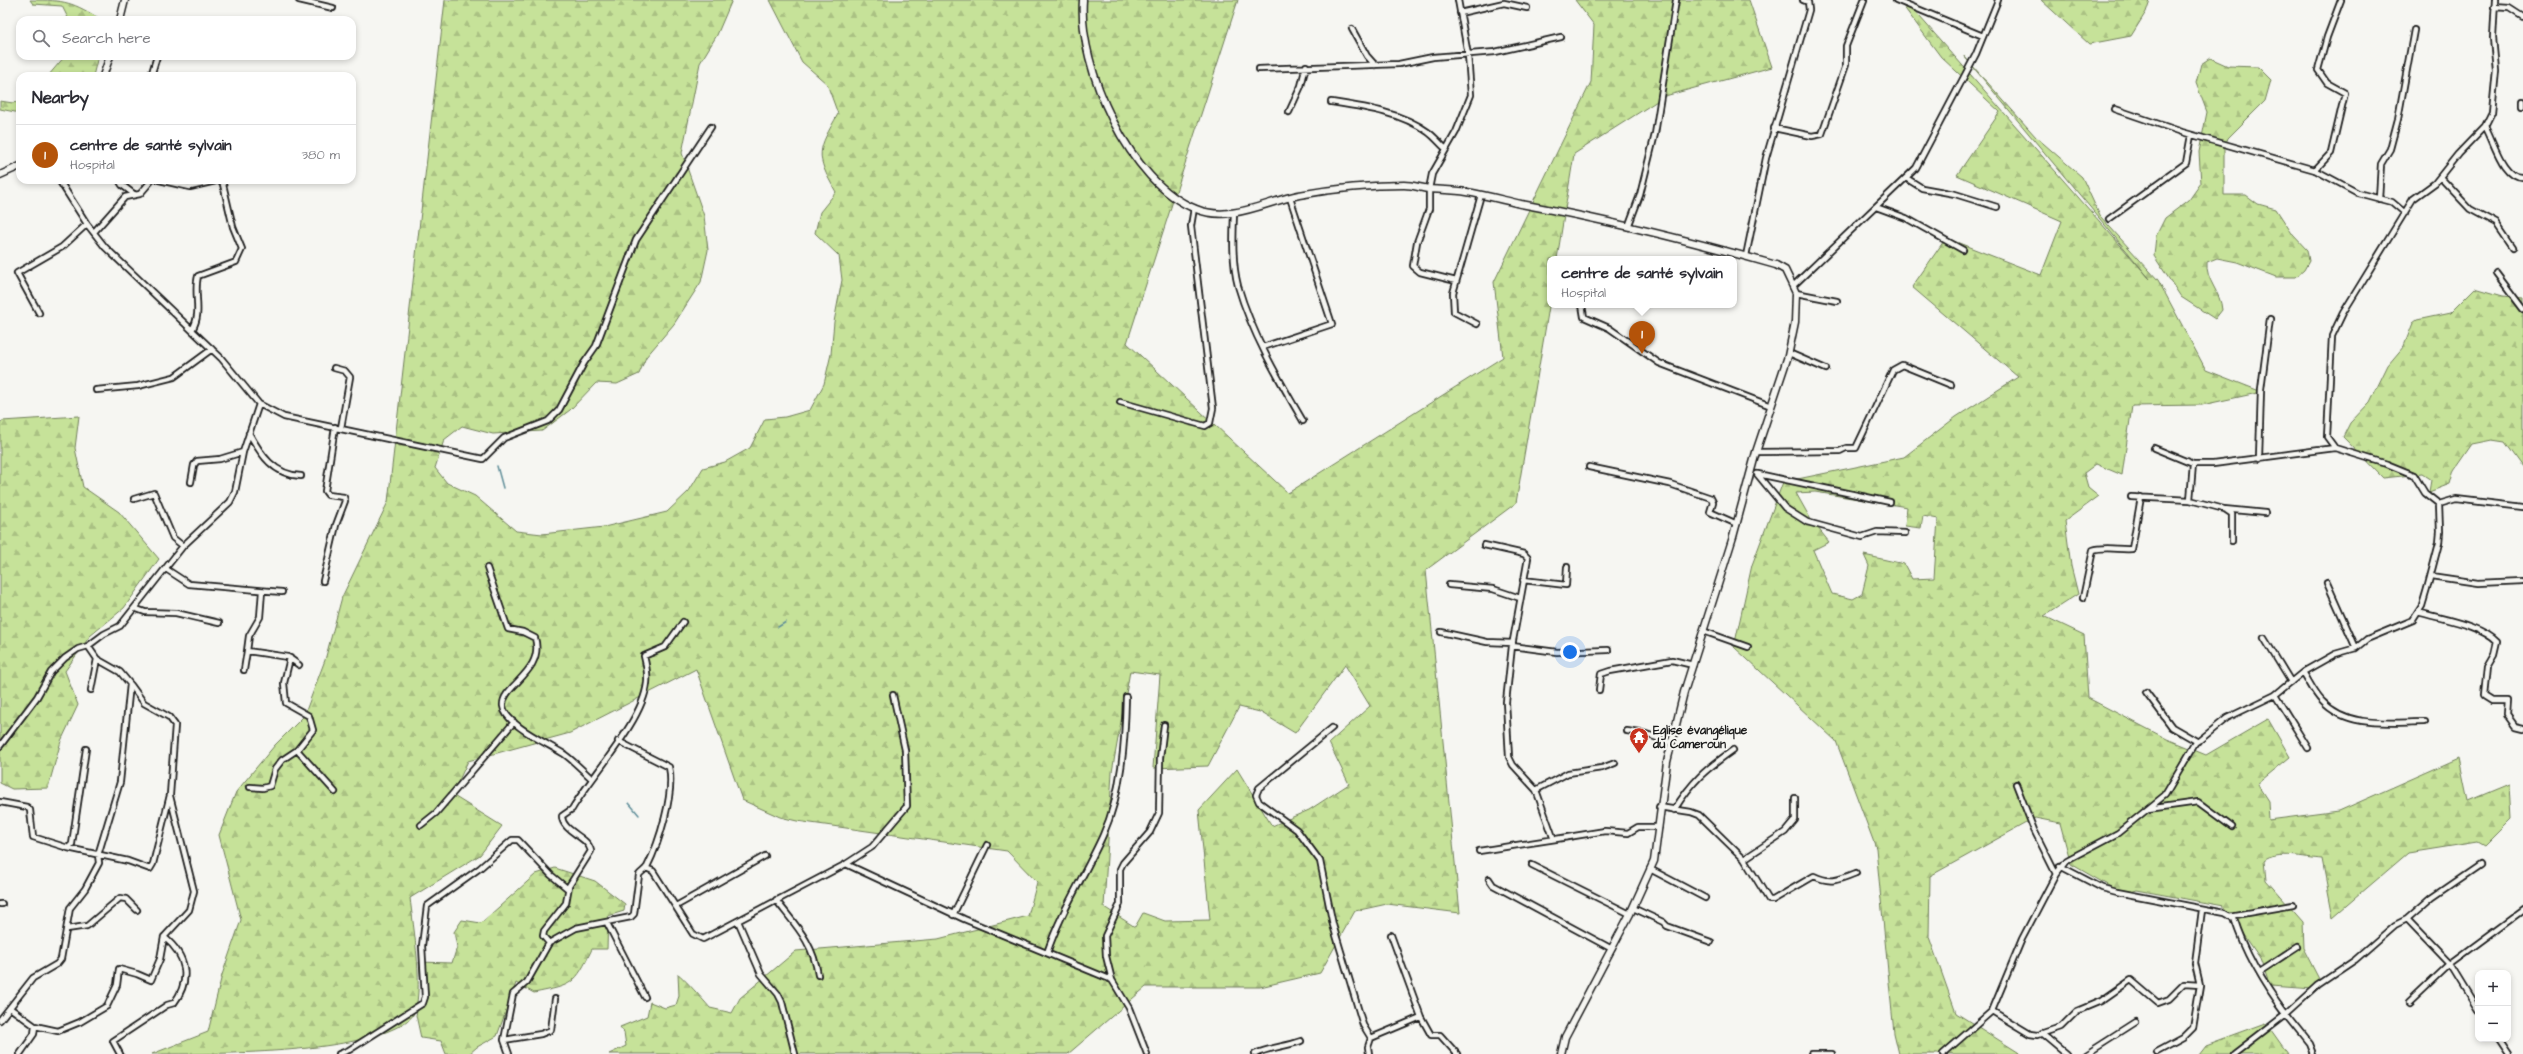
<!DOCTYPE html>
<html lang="en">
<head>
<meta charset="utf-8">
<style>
  body { margin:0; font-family:"Architects Daughter",sans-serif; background:#f7f7f7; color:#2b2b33 }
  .controls { position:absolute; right:12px; bottom:12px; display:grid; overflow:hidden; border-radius:8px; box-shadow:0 2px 6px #0003 }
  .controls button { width:36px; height:36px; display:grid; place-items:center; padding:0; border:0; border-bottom:1px solid #e1e1e2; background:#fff; color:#2b2b33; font:20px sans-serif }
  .you { position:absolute; left:1570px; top:652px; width:14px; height:14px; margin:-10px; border:3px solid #fff; border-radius:50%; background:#1a73e8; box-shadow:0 0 0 6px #1a73e833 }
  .badge { display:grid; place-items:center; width:26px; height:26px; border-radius:50%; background:#b45309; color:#fff; font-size:13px; font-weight:700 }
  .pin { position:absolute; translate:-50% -33px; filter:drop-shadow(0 1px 2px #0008) }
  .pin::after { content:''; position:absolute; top:21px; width:14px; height:12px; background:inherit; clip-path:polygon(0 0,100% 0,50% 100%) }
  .popup { position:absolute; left:1547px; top:256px; width:190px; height:52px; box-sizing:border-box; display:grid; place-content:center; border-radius:8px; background:#fff; filter:drop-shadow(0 1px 3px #0005); font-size:13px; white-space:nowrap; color:#7c7c81 }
  .popup b { font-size:15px; color:#2b2b33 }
  .popup::after { content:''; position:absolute; left:50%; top:100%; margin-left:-8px; border:8px solid transparent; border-top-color:#fff }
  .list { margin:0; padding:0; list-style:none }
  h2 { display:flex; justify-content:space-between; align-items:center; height:52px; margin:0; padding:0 16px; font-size:17px }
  h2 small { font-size:13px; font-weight:400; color:#7c7c81 }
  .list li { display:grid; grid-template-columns:26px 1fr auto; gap:12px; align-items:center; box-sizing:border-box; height:60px; padding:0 16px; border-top:1px solid #e1e1e2 }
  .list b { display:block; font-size:15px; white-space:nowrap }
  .list p { margin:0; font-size:13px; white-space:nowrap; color:#7c7c81 }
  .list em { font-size:13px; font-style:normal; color:#7c7c81 }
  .icon { flex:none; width:22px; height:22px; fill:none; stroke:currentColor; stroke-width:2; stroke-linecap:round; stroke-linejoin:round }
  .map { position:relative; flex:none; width:2523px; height:1054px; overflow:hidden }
  .search { position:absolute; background:#fff; box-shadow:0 2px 6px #0003; left:16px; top:16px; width:340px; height:44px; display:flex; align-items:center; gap:10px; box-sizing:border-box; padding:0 14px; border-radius:12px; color:#7c7c81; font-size:15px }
  .panel { position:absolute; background:#fff; box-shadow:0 2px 6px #0003; left:16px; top:72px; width:340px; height:112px; border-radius:12px }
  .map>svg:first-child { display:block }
</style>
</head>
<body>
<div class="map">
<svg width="2523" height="1054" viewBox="0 0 2523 1054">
  <defs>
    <pattern id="forest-firs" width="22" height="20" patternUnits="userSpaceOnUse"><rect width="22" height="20" fill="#c6e299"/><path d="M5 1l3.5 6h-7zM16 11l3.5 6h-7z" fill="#aac183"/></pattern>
  </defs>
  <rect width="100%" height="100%" fill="#f6f6f2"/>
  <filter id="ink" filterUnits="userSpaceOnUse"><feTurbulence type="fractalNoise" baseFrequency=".025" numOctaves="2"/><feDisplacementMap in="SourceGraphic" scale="8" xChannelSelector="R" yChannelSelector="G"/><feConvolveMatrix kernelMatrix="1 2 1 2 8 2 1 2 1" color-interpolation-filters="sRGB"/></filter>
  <g filter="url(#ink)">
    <path fill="url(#forest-firs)" stroke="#717f5a" fill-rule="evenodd" d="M 30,0 C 66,0 72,2 102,20 L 69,20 L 62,6 L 33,4 Z
      M 445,0 L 732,0 L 717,35 L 700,63 L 682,153 L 704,216 L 708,250 L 701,282 L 674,324 L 646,357 L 639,374 L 617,384 L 596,383 L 570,410 L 542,431 L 493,434 L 462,426 L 444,440 L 435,468 L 447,483 L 475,496 L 516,531 L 542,534 L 604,527 L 667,512 L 689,491 L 703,468 L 725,462 L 750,448 L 765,419 L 785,417 L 810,410 L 824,384 L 831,354 L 834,322 L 842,280 L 839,256 L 815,233 L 820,212 L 836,192 C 814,154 818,150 838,114 L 827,84 L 802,62 L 770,0 L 1238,0 L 1127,343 L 1288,493 L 1503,357 L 1494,282 L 1591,82 L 1594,25 L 1575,0 L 1749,0 L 1772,67 L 1665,96 L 1574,154 L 1557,259 L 1550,259 L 1550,301 L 1516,503 L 1426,570 L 1460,913 L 1387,904 L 1355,911 L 1320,973 L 1260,987 L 1146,987 L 1068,1054 L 609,1054 L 626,1046 L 624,1032 L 620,1027 L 647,1016 L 650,1002 L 665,1008 L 676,1005 L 679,996 L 678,974 C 682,976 706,1003 710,1008 L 732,1013 L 740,998 L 796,951 L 938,939 L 1028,916 L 1037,882 L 1007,851 L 797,821 L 780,817 L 742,800 L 696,669 L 570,733 L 468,761 L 452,795 L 502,826 L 480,855 L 410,898 C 413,925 425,995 413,1015 C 411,1019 405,1022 401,1025 C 351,1054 217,1054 152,1054 L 208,1032 L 222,975 L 241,920 L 219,835 L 236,792 L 275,745 L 304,716 L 325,660 L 342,597 L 388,502 ZM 1345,665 L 1370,706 L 1329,743 L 1349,784 L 1309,810 L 1272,826 L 1237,769 L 1199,810 L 1210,920 L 1165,921 L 1143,913 L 1135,927 L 1104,907 L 1112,772 L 1130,671 L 1160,675 L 1153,768 L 1208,766 L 1239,707 L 1260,712 L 1295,733 Z
      M 1895,0 L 1905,0 L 2150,279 L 1963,55 L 2036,137 L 2082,177 L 2100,216 L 2158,280 L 2206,370 L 2262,392 L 2202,405 L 2132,406 L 2122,475 L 2096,464 L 2084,473 L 2088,487 L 2099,496 L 2065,521 L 2071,566 L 2078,594 L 2044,616 L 2084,635 L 2088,698 L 2167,739 L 2206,755 L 2268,719 L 2290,757 L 2257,784 L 2268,801 L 2269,820 L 2339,811 L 2459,758 L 2468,801 L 2509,784 L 2511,819 L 2484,846 L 2477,842 L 2408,853 L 2333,917 L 2322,859 C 2305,858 2277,850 2264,861 L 2266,880 L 2303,922 L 2304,948 L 2320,979 L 2312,989 L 2270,986 L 2260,958 L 2224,906 L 2137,890 L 2123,894 L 2071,864 L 2060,823 L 2035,818 L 1930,876 L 1929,937 L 1956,1013 L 2021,1054 L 1899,1054 L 1894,1033 L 1876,848 L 1836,741 L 1734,647 L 1752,565 L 1783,482 L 1904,457 L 1956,417 L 2018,377 L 1912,287 L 1946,238 L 2041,275 L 2062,221 L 1957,175 L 2000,112 L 1941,57 L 1903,6 ZM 1815,492 L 1907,507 L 1905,526 L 1921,528 L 1923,516 L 1938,519 L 1934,578 L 1912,579 L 1904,564 L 1864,555 L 1869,566 L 1862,594 L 1853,599 L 1832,594 L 1813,550 L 1829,542 L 1810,518 L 1796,493 Z
      M 2041,0 L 2150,0 L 2146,12 L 2131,36 L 2089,44 Z
      M 65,56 L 98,56 L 93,76 L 48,76 Z
      M 2210,58 L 2228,66 L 2258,67 L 2271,80 L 2265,101 L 2228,138 L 2224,148 L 2224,195 L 2246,195 L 2258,204 L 2276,209 L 2293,235 L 2307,250 L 2309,261 L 2304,270 L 2296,277 L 2276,277 L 2237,262 L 2217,258 L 2207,262 C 2205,280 2221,292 2222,310 L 2215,319 L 2181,297 L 2154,256 L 2156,236 L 2165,218 L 2189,200 L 2201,183 L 2199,152 L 2207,112 L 2196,83 L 2201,64 Z
      M 0,101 L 13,103 L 20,101 L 20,113 L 0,109 Z
      M 2475,288 L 2503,296 L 2523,298 L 2523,467 L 2505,442 L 2492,440 L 2472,444 L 2454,470 L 2450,484 L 2429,492 L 2431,480 L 2422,474 L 2383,478 L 2343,437 L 2350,423 L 2370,402 L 2388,365 L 2404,346 L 2413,323 L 2417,320 L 2450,313 Z
      M 79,416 L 75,448 L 83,487 L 119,512 L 159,559 L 124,608 L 90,636 L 65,671 L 78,705 L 61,741 L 48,788 L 12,789 L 0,783 L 0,423 L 2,421 Z
      M 555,868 L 595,881 L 625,904 L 624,911 L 608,916 L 607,949 L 592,949 C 575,985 573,985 534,993 L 516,983 L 497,1036 L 477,1047 L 469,1054 L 446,1054 L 441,1041 L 421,1038 L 416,1015 L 422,995 L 419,962 L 452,963 L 457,947 L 454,932 L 462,920 L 481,923 L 536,874 Z
      M 2266,1023 L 2288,1054 L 2199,1054 L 2206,1045 Z"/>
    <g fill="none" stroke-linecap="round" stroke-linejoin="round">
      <path stroke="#608e99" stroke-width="1.5" d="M 497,466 L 503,488
        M 778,627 L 786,622
        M 629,803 L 639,815"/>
      <defs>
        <path id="street" d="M 299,0 L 333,8
          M 1896,0 L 1983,36
          M 2494,7 L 2509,8 L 2523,17
          M 1460,13 L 1504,3 L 1527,8
          M 1352,29 L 1367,56 L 1375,65
          M 1259,69 L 1399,64 L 1433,57 L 1495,52 L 1561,37
          M 151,76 L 157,56
          M 2523,101 L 2523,106
          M 1331,102 C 1363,107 1401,112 1428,132 C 1435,137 1440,144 1446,149
          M 2115,109 L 2182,132 L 2315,170 L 2358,193 L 2392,202 L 2405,213
          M 1289,112 L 1301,86 L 1306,66
          M 2485,126 C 2494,141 2502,178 2523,177
          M 1774,128 L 1812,136 L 1822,134 L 1846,65 L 1846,46 L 1864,0
          M 2315,170 L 2331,153 L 2345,93 L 2327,83 L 2318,70 L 2327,37 L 2341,0
          M 2440,177 L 2470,209 L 2496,223 L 2513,248
          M 1906,178 L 1922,188 L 1955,194 L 1997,207
          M 59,180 L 87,224 L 105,247 L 221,358 L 259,404 L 284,417 L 483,459 L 504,438 L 548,421 L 559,410 L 584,363 L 596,346 L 636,240 L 711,127
          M 119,180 L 122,185 L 135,195
          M 159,180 L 190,187 L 220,180
          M 2379,199 L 2381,164 L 2390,149 L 2398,119 L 2414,30
          M 1876,207 L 1906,218 L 1963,250
          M 1234,213 C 1233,237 1232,263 1238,286 C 1252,334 1278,378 1303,421
          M 2109,219 L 2186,163 L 2191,135
          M 1628,227 L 1640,195 L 1655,134 L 1676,0
          M 94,232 L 125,197 L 140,194 L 152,180
          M 1746,256 L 1766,158 L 1809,10 L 1808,2 L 1803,0
          M 2496,273 L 2523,309
          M 1456,281 L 1420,272 L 1413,266 L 1417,242 L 1429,209 L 1429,189 L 1432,174 L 1456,132 L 1471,95 L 1468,55 L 1458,0
          M 1793,286 L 1916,168 L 1976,54 L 1998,0
          M 1796,293 L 1837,301
          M 1582,305 L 1584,317 L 1609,328 L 1659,363 L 1771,406
          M 39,313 L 17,273 L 62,247 L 87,224
          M 1477,324 L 1454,312 L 1453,293 L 1481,195
          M 192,330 C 203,312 193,295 198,276 L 236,262 L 242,249 L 233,227 L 222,180
          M 1263,347 L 1332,324 L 1290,198
          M 1789,353 L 1826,369
          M 334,368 L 345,371 L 350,377 L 341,428
          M 96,390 L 138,386 L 174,377 L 212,349
          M 1120,402 L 1205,426 L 1210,423 L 1213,408 L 1191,226 L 1194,208
          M 249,433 C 261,455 274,475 301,476
          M 2154,448 L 2193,464 L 2213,464 L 2335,448
          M 1756,452 L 1840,451 L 1846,448 L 1856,448 L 1893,370 L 1902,365 L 1951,385
          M 2259,459 L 2261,389 L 2270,319
          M 1589,467 L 1670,484 L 1711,498 L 1713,502 L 1710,512 L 1737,524
          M 1757,474 L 1785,508 L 1807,522 L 1862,537 L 1877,532 L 1905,533
          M 1758,474 L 1890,502
          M 191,482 L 194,465 L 197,461 L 220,459 L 243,452
          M 2131,497 L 2190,500 L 2224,509 L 2265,513
          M 134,499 L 154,493 L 173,538 L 183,546
          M 2190,500 L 2193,464
          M 2439,504 L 2456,499 L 2523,507
          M 2226,510 L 2232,514 L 2232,541
          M 1484,545 L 1524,554 L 1528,558 L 1512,646 L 1506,702 L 1509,757 L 1513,765 L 1536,790 L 1553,837 L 1556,839 L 1605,831 L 1628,833 L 1638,827 L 1659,827
          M 487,568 L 508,629 L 523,632 L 535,638 C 545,672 501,686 503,706 C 505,725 549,744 564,754 C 574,761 583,771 592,779
          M 166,569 L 189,584 L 282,592
          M 2431,576 L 2478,583 L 2523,581
          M 1523,580 L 1566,585 L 1567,567
          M 323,581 L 336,525 L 345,501 L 344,497 L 328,495 L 325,491 L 335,427
          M 2327,583 L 2356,648
          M 1449,585 L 1493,589 L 1520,598
          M 262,591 L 260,617 L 249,636 L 247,651 L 288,657 L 299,665
          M 2083,598 L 2093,550 C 2105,546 2119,550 2132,549 L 2141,497
          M 134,608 L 145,612 L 176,613 L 219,623
          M 2418,612 C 2441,619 2481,625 2497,642 L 2494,655 L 2487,667 L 2484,696 L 2492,701 L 2508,701 L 2507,715 L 2515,726 L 2523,728
          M 1703,631 L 1748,647
          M 1441,632 L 1487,642 L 1513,643
          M 2264,638 L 2291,682
          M 1512,646 L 1557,652 L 1608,650
          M 244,670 L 247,651
          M 2303,672 C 2309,681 2314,693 2322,701 C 2348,729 2390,722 2425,722
          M 91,690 L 97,659
          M 1599,690 L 1601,674 L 1610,671 L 1672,660 L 1693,665
          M 2146,692 L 2172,727 L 2198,742
          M 2275,695 L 2308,748
          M 1332,728 L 1259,788 L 1256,795 L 1259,802 L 1297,830 L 1320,861 L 1333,925 L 1363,1025 L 1371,1038
          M 1627,731 L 1646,734 L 1672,743
          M 0,746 L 37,697 L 51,672 L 65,658 L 78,649 L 88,646 L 104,634 L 120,626 L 183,546 L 230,502 L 235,492 L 243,452 L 259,404
          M 86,749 L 72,844 L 68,848 L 128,861 L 150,869 L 153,864 L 170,795 L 175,725 L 169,717 L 144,703 L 131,685
          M 297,750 L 335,792
          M 2016,784 L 2034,830 L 2056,874
          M 250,787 L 263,788 L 270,786 L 275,769 L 282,760 L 297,750 L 313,730 L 309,716 L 286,703 L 284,683 L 290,658
          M 1536,790 L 1568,773 L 1602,768 L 1615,763
          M 0,802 L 27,807 L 30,810 L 33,837 L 68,848
          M 1659,807 L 1691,812 L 1699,815 L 1744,859 L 1769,900 L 1773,900 L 1814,876 C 1830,884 1839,880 1856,873
          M 2148,809 L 2198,802 L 2232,827
          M 1674,810 C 1693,780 1705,770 1733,750
          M 421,825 L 436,813 L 514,722
          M 1479,851 L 1556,839
          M 1744,859 L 1785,832 L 1795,820 L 1795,798
          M 846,864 L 964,919 L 1112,980
          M 1532,865 L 1630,914
          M 2060,866 L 2102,888 L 2117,892 L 2225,913 L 2234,918 C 2245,953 2264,985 2286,1014 L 2318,985 L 2355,960 L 2395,925 L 2407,919 L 2450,964 L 2478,1010
          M 646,868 L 653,871 L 693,934 L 703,939 L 846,864 L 872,847 L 907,806 L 905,750 L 893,695
          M 1650,869 L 1705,898
          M 1489,879 L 1493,885 L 1612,949
          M 776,900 C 796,926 813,942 818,975
          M 0,904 L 2,904
          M 676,906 L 765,856
          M 1633,908 L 1663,922 L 1667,926 L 1711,942
          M 953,915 L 987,845
          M 2230,916 L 2293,905
          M 2407,919 L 2432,897 L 2480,864
          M 738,921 L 761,974 L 778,994 L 782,1002 L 795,1054
          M 607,923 L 645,997
          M 67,929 L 87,926 L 120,898 L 126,899 L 137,910
          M 1391,935 L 1421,1017 L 1431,1035 L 1440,1035 L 1457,1054
          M 164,937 L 189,910 L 194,891 L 170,796
          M 549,943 L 543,936 L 544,931 L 566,903 L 569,886 L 591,851 C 588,836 562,832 562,816 L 572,809 C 592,775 643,721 647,683 C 648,674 646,664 644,656 L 665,647 L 683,622
          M 1047,953 C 1061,911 1085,875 1103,835 C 1122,793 1125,741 1126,697
          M 2259,972 L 2297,947
          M 2410,1002 L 2450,964 L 2523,910
          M 10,1008 L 35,1026 L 58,1031 L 80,1022 L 107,1006 L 117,985 L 119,969 L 137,974 L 151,980 L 160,959 L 164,937
          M 1992,1011 L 2030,1034 L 2037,1035 L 2061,1027 L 2077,1011 L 2101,1001 L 2131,980 L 2158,1003 L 2169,999 L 2184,984 L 2200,985
          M 0,1020 L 33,978 L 57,964 L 61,959 L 70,908 L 85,889 L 99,863 L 98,855 L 120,782 L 130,684 L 120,672 L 97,659 L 88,646
          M 2041,1033 L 2066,1054
          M 2499,1039 L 2509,1054
          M 504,1040 L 541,1034 L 551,1030 L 555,999
          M 2157,1052 L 2183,1038 L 2193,1028 L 2200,985 L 2195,963 L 2202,910
          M 20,1054 L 34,1034 L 35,1026
          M 120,1054 L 113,1041 L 167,1005 L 174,1003 C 192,979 186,955 164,937
          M 339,1054 L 349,1050 L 423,1003 L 425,997 L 422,946 L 427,906 L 480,868 L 512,840 L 518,840 L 551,875 L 568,889
          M 509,1054 L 504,1040 L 513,994 L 527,982 L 549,943 L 576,928 L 631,917 L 634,914 L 639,875 C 641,872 645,870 647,867 C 659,843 675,793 669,767 L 618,741
          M 1147,1054 L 1129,1008 L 1112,980 L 1106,956 L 1105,936 L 1120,904 L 1120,869 L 1123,863 L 1150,832 L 1159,813 L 1160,758 L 1164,725
          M 1255,1054 C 1270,1047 1285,1047 1301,1041
          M 1369,1054 L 1368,1047 L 1371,1038 L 1421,1017
          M 1812,1054 L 1832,1054
          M 1943,1054 L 1992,1011 L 2022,939 L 2056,874 L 2067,860 L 2118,833 L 2165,795 L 2195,744 L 2227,718 L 2275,695 L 2303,672 L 2335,654 L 2356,648 L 2367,639 L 2413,620 L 2422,606 L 2427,589 L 2439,543 L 2440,532 L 2439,504 L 2425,493 L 2414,475 L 2387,464 L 2335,448 L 2327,437 L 2332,336 L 2343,313 L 2413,199 L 2435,183 L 2458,154 L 2485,126 L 2492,112 L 2496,70 L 2493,38 L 2495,0
          M 2085,1054 L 2135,1022
          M 2234,1054 L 2286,1014 L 2310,1044 L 2314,1054"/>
        <path id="secondary" d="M 1083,0 C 1078,68 1130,184 1196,209 C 1230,223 1265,202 1299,195 C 1332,189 1370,185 1404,185 C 1413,185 1421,188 1429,189 C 1442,190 1455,190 1467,192 C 1485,195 1503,200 1521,204 C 1607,220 1692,241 1776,265 L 1785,270 L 1796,293 L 1795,322 L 1788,356 L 1756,452 L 1733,537 L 1684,692 L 1667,762 L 1654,861 L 1630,914 L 1565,1037 L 1561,1054
          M 120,20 L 125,0
          M 103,76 L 110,56
          M 0,175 L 20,166"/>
      </defs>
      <use href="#street" stroke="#1c1c1c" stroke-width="8"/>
      <use href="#secondary" stroke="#1c1c1c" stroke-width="9"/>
      <use href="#street" stroke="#f6f6f2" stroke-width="4.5"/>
      <use href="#secondary" stroke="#f6f6f2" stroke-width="6"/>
    </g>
  </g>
  <defs>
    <symbol id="temple-pin" viewBox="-11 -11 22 30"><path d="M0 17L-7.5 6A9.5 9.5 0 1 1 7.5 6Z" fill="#c8321e" stroke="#f6f6f2"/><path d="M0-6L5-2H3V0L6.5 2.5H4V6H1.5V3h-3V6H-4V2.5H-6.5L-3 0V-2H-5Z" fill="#fff"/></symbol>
  </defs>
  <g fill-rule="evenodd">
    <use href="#temple-pin" x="1628" y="726" width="22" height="30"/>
  </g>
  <g text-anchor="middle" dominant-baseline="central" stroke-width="4" stroke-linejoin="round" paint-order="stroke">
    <g font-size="12" font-weight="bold" fill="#1c1c1c" stroke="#f6f6f2" text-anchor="start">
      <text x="1653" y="730">Eglise évangélique<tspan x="1653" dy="14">du Cameroun</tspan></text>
    </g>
  </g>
</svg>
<div class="controls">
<button>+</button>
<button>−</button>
</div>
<div class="you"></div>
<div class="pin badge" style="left:1642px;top:354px">1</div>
<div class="popup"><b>centre de santé sylvain</b>Hospital</div>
<div class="search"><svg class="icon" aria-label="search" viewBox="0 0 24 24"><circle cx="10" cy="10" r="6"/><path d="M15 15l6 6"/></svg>Search here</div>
<section class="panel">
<h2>Nearby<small></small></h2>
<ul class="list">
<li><span class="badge">1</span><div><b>centre de santé sylvain</b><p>Hospital</p></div><em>380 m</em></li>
</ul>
</section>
</div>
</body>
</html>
